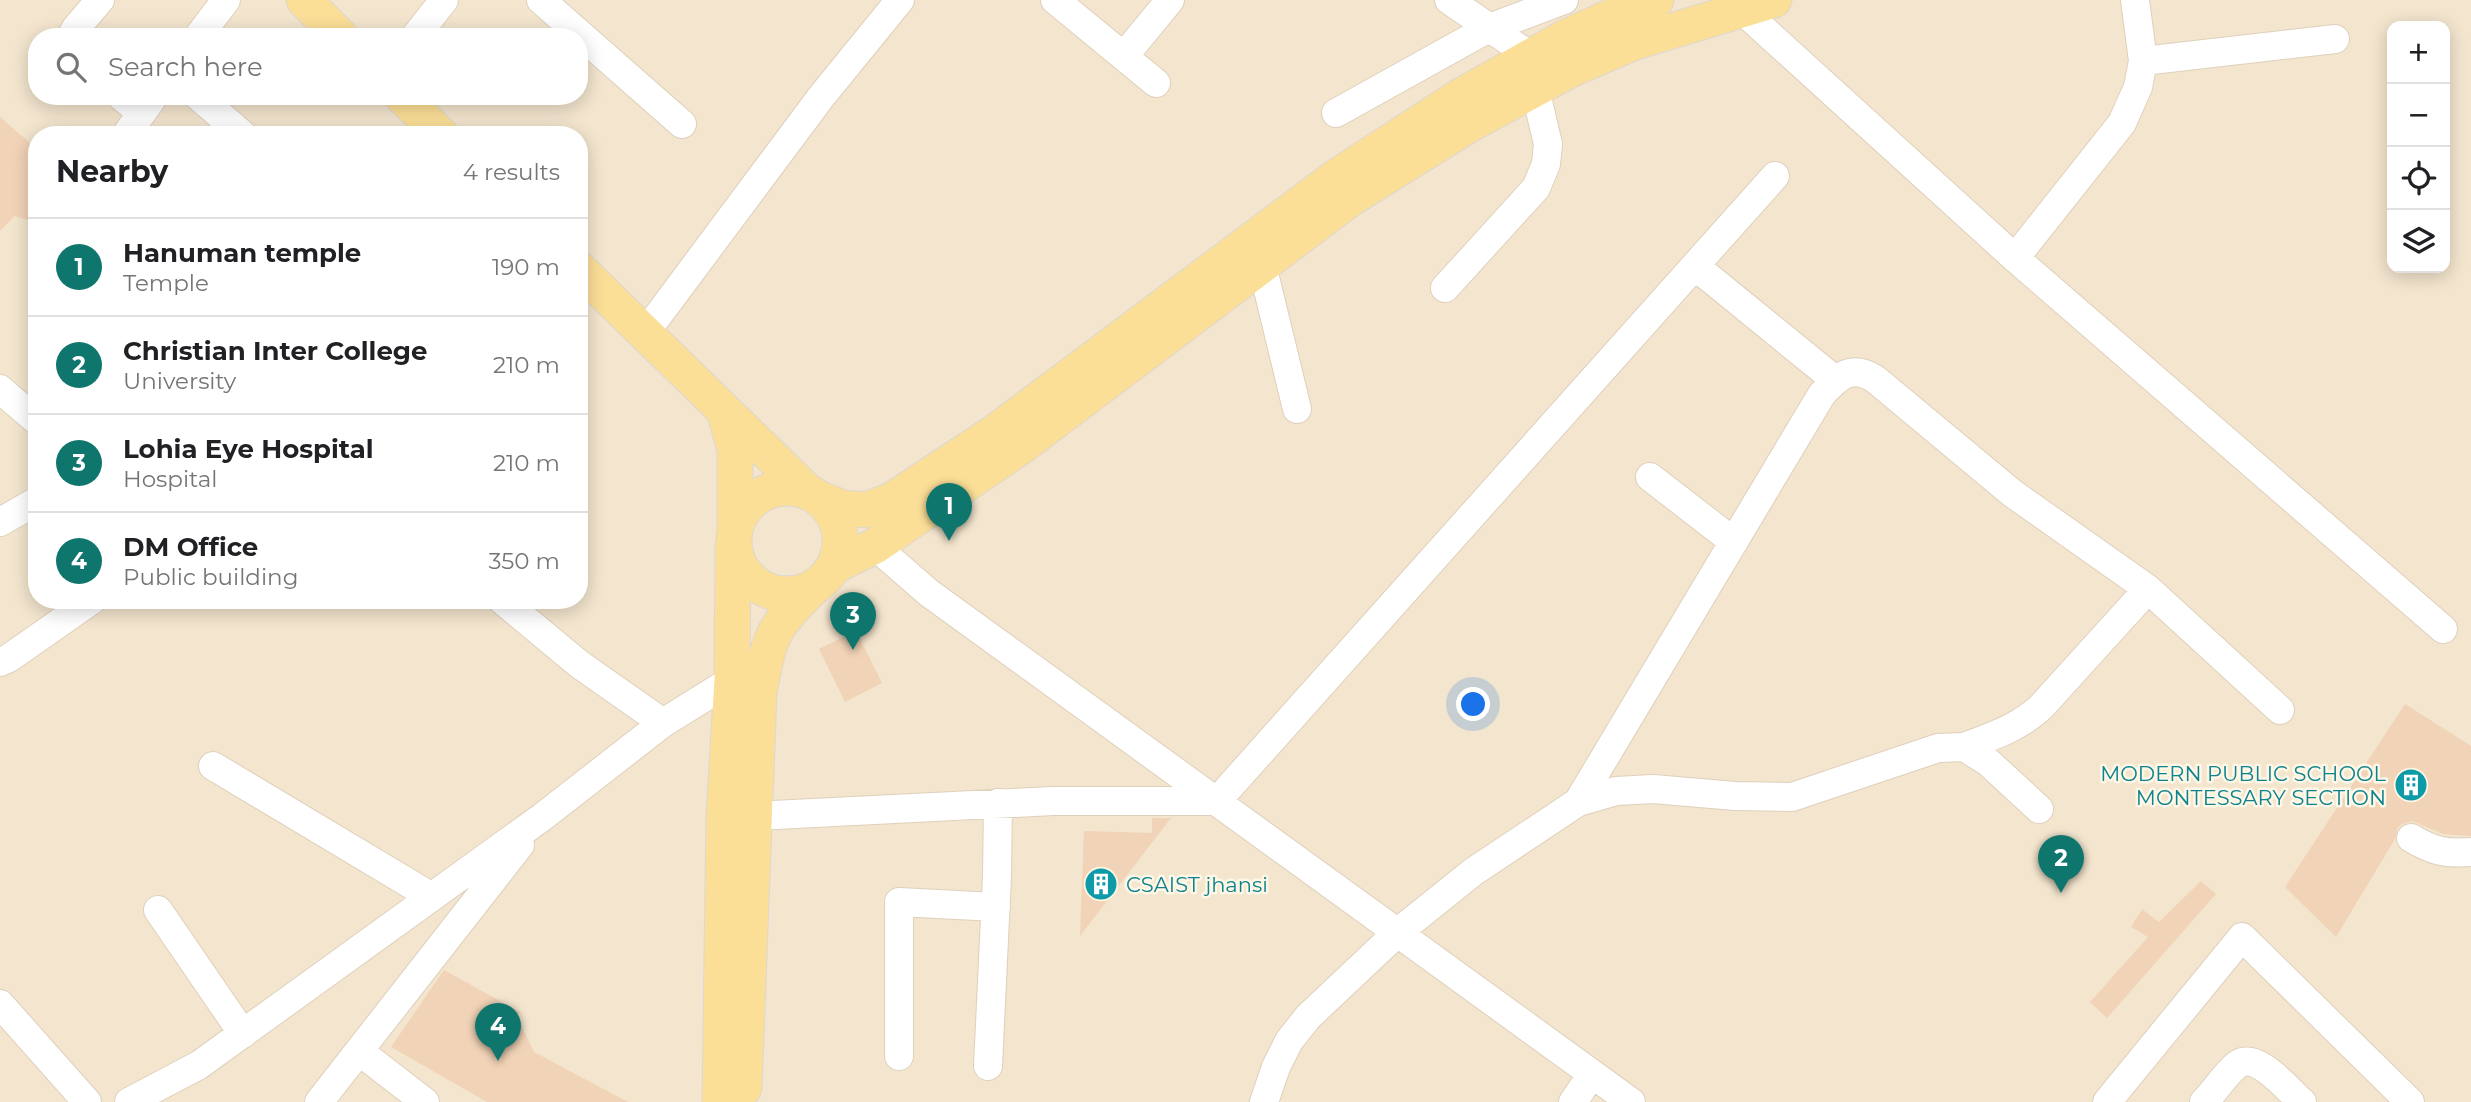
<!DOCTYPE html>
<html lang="en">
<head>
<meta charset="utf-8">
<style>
  body { margin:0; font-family:Montserrat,sans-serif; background:#f6f6f6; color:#202124 }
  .controls { position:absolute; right:21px; top:21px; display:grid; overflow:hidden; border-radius:14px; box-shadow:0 4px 18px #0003 }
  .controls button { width:63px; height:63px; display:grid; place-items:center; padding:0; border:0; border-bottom:2px solid #e0e0e0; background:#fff; color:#202124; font:35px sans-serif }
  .you { position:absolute; left:1474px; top:705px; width:24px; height:24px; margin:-18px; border:5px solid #fff; border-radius:50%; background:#1a73e8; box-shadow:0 0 0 10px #1a73e833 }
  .badge { display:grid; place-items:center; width:46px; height:46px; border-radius:50%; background:#0f766e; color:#fff; font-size:23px; font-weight:700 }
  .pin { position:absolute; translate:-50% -58px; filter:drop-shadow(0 2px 4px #0008) }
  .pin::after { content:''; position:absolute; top:37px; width:24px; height:21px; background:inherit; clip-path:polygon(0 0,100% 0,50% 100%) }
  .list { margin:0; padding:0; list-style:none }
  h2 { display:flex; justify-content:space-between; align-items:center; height:91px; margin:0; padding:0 28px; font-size:30px }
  h2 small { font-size:23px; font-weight:400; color:#757577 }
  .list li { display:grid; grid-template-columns:46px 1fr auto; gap:21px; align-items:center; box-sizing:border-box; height:98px; padding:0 28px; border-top:2px solid #e0e0e0 }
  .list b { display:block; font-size:26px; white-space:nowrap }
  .list p { margin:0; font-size:23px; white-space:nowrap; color:#757577 }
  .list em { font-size:23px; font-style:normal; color:#757577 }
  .icon { flex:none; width:38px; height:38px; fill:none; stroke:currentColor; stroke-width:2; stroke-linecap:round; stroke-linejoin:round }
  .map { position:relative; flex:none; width:2471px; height:1102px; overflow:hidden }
  .search { position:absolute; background:#fff; box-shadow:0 4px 18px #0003; left:28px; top:28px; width:560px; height:77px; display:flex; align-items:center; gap:18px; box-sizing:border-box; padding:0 24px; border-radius:28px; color:#757577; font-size:26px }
  .panel { position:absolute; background:#fff; box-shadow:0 4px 18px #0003; left:28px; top:126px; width:560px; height:483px; border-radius:28px }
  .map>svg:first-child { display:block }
</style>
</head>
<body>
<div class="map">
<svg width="2471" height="1102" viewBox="0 0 2471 1102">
  <rect width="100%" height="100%" fill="#fcf3df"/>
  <path fill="#f3e5ce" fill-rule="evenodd" d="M 0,0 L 2471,0 L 2471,1102 L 0,1102 ZM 2392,26 L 2445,26 L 2445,268 L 2392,268 ZM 37,37 L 579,37 L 579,96 L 37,96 ZM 37,135 L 579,135 L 579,600 L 37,600 Z"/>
  <path fill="#f1d3b7" d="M 0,117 L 37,149 L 37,223 L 15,216 L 0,231 Z
    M 856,631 L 882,683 L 845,702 L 819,649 Z
    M 2405,704 L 2471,746 L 2471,836 L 2443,834 L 2412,821 L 2402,824 L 2397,829 L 2395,839 L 2336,937 L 2285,887 Z
    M 1152,818 L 1171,818 L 1080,936 L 1084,831 L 1152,833 Z
    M 2201,881 L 2216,894 L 2107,1018 L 2090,1002 L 2148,937 L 2131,927 L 2142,909 L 2159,922 Z
    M 444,970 L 520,1012 L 517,1017 L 534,1052 L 628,1102 L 487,1102 L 391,1047 Z"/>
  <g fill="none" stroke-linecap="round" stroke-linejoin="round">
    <defs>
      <path id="minor" d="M 541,0 L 682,124
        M 1055,0 L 1156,83
        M 1449,0 L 1532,57
        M 1737,0 L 1742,10 L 2015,258 L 2443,629
        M 71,37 L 76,28 L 100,0
        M 198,37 L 226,0
        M 415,37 L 444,0
        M 1124,56 L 1170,0
        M 2143,61 L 2335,39
        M 121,96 L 142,113
        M 198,96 L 243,135
        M 1336,113 L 1489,28 L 1564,0
        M 126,135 L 154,96
        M 2015,258 L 2122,123 L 2138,87 L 2143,61 L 2135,0
        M 1262,265 L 1297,409
        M 1695,266 L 1835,380
        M 1445,288 L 1536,188 L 1546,164 L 1548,144 L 1535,89
        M 645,333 L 821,97 L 900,0
        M 0,389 L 37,421
        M 1650,477 L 1734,542
        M 0,522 L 37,501
        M 875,546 L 929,593 L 1631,1102
        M 502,600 L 579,664 L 663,723
        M 0,662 L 9,658 L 92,600
        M 1964,747 C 1993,736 2018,728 2041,707 L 2148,589
        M 213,766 L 432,897
        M 1578,802 L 1822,394 C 1839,376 1851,364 1875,379 L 2012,493 L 2148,589 L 2280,710
        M 735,817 L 1053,801 L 1217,801 L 1775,176
        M 2411,838 C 2433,851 2445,854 2471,852
        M 158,910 L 243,1034
        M 0,1004 L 87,1102
        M 359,1051 L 425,1102
        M 899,1056 L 899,902 L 996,907
        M 988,1066 L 997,876 L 998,803
        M 129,1102 L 199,1065 L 541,818 L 663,723 L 732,680
        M 319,1102 L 520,845
        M 1264,1102 L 1276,1067 L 1289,1041 L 1308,1017 L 1397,933 L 1473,872 L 1578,802 L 1616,791 L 1653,789 L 1735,796 L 1792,797 L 1938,748 L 1964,747 L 1988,762 L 2039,809
        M 1573,1102 L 1592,1074
        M 2107,1102 L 2242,937 L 2410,1102
        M 2204,1102 C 2215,1091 2226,1073 2238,1064 C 2258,1052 2288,1090 2302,1102"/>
      <path id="major" d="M 304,0 L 341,37
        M 402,96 L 441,135
        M 579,269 L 806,490
        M 725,413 L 735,450 L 735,529
        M734 541a53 53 0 1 1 106 0a53 53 0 1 1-106 0Z
        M 821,499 L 843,508 L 866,510 L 892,500 L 995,432 L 1336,177 L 1459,97 L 1566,37 L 1617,14 L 1656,0
        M 836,565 L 875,546 L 1022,446 L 1350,199 L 1469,125 L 1570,70 L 1635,42 L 1774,0
        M 744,1088 L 759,692 C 770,638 770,629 811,590
        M 720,1102 L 724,817 L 732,680 L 733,546"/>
    </defs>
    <use href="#minor" stroke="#dfd0bc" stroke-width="30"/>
    <use href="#major" stroke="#ddd7d3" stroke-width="37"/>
    <use href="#minor" stroke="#fff" stroke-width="28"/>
    <use href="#major" stroke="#fbdf97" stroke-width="35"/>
  </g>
  <defs>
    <symbol id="building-disc" viewBox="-11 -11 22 22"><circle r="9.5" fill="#0f9aa8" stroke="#fff7e5"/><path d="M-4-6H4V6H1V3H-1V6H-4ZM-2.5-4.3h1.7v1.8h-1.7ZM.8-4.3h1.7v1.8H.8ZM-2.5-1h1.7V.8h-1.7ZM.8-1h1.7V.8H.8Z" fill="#fff"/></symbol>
  </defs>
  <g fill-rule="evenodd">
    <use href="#building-disc" x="2392" y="766" width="38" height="38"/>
    <use href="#building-disc" x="1082" y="865" width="38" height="38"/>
  </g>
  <g text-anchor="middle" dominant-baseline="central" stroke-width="5" stroke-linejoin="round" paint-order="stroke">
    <g font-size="21" fill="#0d838f" stroke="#fff7e5" text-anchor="end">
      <text x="2386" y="773">MODERN PUBLIC SCHOOL<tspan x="2386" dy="24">MONTESSARY SECTION</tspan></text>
      <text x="1126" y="884" text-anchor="start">CSAIST jhansi</text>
    </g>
  </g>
</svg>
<div class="controls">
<button>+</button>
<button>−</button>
<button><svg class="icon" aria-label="locate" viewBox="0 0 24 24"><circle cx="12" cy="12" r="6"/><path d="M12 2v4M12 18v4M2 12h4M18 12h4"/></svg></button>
<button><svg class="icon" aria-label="layers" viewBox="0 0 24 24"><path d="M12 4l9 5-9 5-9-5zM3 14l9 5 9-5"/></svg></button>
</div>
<div class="you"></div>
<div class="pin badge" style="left:949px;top:541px">1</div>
<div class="pin badge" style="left:2061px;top:893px">2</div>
<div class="pin badge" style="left:853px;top:650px">3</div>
<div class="pin badge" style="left:498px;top:1061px">4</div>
<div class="search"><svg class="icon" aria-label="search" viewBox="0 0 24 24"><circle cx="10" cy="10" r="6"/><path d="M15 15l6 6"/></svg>Search here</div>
<section class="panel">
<h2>Nearby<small>4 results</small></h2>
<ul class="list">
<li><span class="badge">1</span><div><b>Hanuman temple</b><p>Temple</p></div><em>190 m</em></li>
<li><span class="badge">2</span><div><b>Christian Inter College</b><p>University</p></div><em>210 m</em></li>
<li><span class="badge">3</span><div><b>Lohia Eye Hospital</b><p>Hospital</p></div><em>210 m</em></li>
<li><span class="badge">4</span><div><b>DM Office</b><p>Public building</p></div><em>350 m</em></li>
</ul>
</section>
</div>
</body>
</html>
